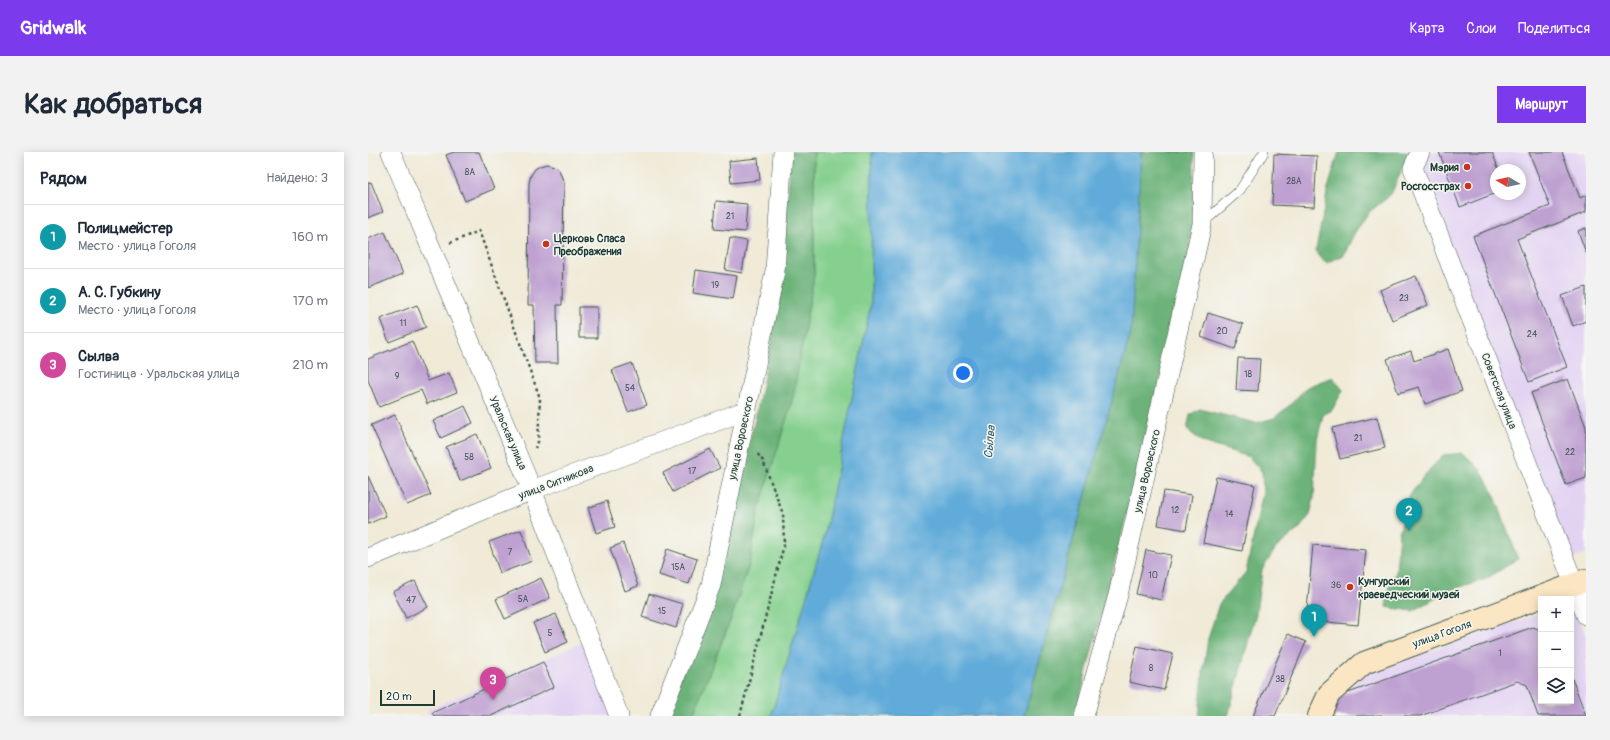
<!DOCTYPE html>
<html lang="ru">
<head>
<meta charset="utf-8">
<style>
  body { margin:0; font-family:Pangolin,sans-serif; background:#f2f2f3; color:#1f2937 }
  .controls { position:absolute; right:12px; bottom:12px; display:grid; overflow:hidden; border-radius:0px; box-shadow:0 2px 10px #0003 }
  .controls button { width:36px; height:36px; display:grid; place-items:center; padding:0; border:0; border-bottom:1px solid #e0e1e3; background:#fff; color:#1f2937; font:20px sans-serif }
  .compass { position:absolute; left:1122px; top:12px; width:36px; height:36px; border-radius:50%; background:#fff; box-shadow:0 2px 10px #0003; rotate:279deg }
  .scale { position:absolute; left:12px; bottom:10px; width:55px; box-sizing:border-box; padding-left:4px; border:2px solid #1f3d34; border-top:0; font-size:11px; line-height:14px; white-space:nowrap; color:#1f3d34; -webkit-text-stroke:3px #f6f6f2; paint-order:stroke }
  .you { position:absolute; left:595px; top:221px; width:14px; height:14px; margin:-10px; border:3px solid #fff; border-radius:50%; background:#1a73e8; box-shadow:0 0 0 6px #1a73e833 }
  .badge { display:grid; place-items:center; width:26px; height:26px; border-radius:50%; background:#7c3aed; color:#fff; font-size:13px; font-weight:700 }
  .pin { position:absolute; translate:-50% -33px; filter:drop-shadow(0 1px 2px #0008) }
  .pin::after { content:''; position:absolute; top:21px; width:14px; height:12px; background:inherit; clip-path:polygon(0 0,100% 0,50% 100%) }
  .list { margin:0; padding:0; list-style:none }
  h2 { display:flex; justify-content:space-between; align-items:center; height:52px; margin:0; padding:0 16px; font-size:17px }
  h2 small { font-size:13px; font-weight:400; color:#747a83 }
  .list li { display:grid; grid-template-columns:26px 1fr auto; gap:12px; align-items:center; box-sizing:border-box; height:64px; padding:0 16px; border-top:1px solid #e0e1e3 }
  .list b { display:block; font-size:15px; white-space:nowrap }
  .list p { margin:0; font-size:13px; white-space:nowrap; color:#747a83 }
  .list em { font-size:13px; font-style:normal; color:#747a83 }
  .icon { flex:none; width:22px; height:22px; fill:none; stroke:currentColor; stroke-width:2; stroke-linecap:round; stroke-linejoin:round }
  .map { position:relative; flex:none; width:1218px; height:564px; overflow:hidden; border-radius:0px }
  header { display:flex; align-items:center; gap:24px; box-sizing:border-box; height:56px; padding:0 20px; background:#7c3aed; color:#fff }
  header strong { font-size:19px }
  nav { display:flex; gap:22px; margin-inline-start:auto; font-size:14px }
  .intro { display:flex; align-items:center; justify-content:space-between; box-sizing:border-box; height:96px; padding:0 24px }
  h1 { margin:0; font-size:28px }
  .button { padding:10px 18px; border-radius:0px; background:#7c3aed; color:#fff; font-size:14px; font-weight:700 }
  main { display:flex; gap:24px; padding:0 24px }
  aside { flex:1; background:#fff; border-radius:0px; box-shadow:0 2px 10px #0003 }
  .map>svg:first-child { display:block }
</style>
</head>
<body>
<header>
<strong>Gridwalk</strong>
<nav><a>Карта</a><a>Слои</a><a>Поделиться</a></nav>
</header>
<div class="intro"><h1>Как добраться</h1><a class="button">Маршрут</a></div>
<main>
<aside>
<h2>Рядом<small>Найдено: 3</small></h2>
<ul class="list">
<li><span class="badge" style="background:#0f9aa8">1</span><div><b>Полицмейстер</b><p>Место · улица Гоголя</p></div><em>160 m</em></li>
<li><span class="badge" style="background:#0f9aa8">2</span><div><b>А. С. Губкину</b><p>Место · улица Гоголя</p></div><em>170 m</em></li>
<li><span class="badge" style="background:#d1479c">3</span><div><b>Сылва</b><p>Гостиница · Уральская улица</p></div><em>210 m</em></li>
</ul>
</aside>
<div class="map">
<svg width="1218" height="564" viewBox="0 0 1218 564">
  <rect width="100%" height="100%" fill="#f6f6f2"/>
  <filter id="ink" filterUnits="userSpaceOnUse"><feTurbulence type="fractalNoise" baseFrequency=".025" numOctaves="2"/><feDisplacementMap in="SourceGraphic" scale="8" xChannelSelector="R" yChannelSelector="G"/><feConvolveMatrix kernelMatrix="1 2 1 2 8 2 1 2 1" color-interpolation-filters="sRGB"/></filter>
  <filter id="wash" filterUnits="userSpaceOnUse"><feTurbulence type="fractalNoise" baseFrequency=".012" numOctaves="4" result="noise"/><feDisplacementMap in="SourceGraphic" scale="16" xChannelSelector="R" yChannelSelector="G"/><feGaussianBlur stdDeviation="0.9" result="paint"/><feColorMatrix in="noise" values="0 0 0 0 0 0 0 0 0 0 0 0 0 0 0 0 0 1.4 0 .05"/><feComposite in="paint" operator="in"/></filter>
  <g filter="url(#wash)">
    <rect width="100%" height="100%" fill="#f0ead7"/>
    <path fill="#e3d3f3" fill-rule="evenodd" d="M 1056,0 L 1218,0 L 1218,401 L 1203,408 L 1049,15 ZM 1128,18 L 1152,18 L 1152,42 L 1128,42 Z
      M 1204,450 L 1218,485 L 1218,564 L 958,564 L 994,522 L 1173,461 L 1173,549 L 1203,549 L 1203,451 Z
      M 217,489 L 247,564 L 62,564 L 59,558 Z"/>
    <path fill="#85d08e" stroke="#528661" d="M 446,0 L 504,0 L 503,151 L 457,382 L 403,564 L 324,564 L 363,467 L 382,410 L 390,361 L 446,124 Z"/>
    <path fill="#6cb279" stroke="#467856" d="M 423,0 L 446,0 L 446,124 L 425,246 L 390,361 L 382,410 L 363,467 L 324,564 L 301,564 L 365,355 L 387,268 L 413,142 Z
      M 773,0 L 826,0 L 825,73 L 817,126 L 752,389 L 707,564 L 656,564 L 763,180 Z
      M 971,0 L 1041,0 L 1025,38 L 1019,46 L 1001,60 L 987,80 L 976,103 L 958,111 L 951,105 L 948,98 L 960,36 Z
      M 964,225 L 975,238 L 964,258 L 955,263 L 949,288 L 946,346 L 942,363 L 931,377 L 908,396 L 894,418 L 888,461 L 860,564 L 831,564 L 835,520 L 840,487 L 851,452 L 878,420 L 895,340 L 894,320 L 881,305 L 835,290 L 819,278 L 822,263 L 831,257 L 888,271 L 906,266 L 922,253 L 939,235 Z
      M 1095,301 L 1112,317 L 1127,344 L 1150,407 L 1118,427 L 1082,438 L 1045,459 L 1018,455 L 1021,434 L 1028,420 L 1031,381 L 1042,343 L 1056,324 L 1075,303 Z"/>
    <path fill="#61abd9" stroke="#407486" d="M 504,0 L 773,0 L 763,180 L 656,564 L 403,564 L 457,382 L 503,151 Z"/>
    <g id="blocks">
      <path fill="#bea0d1" d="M 86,0 L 111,0 L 126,37 L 97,49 L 78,3 Z
        M 1071,0 L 1124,0 L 1131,18 L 1128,18 L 1128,41 L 1092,55 Z
        M 1161,0 L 1194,0 L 1212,46 L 1218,43 L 1218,60 L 1149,87 L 1199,215 L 1161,230 L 1105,84 L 1182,54 Z
        M 906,2 L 949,4 L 946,55 L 904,53 Z
        M 390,6 L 392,28 L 363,31 L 361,9 Z
        M 179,12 L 186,14 L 191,18 L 196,31 L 194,153 L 189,153 L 190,211 L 167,211 L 166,153 L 160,153 L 161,31 L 163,23 L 167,17 L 172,14 Z
        M 3,30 L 15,60 L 0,66 L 0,31 Z
        M 348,49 L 379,52 L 377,80 L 346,77 Z
        M 1218,76 L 1218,101 L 1210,79 Z
        M 17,80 L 35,122 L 0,136 L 0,87 Z
        M 362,86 L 379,89 L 374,121 L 357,118 Z
        M 328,118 L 369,124 L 365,147 L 325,141 Z
        M 1048,124 L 1060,153 L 1024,168 L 1012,138 Z
        M 1218,135 L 1218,169 L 1205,174 L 1194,144 Z
        M 49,153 L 58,175 L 21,190 L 12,167 Z
        M 211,155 L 229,155 L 229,186 L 211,186 Z
        M 840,161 L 875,172 L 867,197 L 833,185 Z
        M 44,189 L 60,229 L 81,221 L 89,240 L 59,252 L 53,238 L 11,255 L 0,228 L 0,207 Z
        M 1080,197 L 1094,239 L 1057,252 L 1051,235 L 1030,241 L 1019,207 L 1043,199 L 1046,209 Z
        M 870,206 L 892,207 L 890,239 L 868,238 Z
        M 264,211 L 279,253 L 260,260 L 244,218 Z
        M 1200,227 L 1218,275 L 1218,326 L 1198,333 L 1163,241 Z
        M 97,254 L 105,271 L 73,286 L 65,269 Z
        M 27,263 L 63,343 L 39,353 L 3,273 Z
        M 1009,265 L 1017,296 L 972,307 L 964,276 Z
        M 109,282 L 123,316 L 92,329 L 78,295 Z
        M 342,297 L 352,316 L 305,340 L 295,321 Z
        M 0,324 L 18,364 L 0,372 Z
        M 848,325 L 887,333 L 874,399 L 835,391 Z
        M 796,339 L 824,343 L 818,378 L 790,373 Z
        M 239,349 L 247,375 L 228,381 L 220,356 Z
        M 153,378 L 164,409 L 132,421 L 121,390 Z
        M 255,391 L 270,434 L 257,439 L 242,396 Z
        M 945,393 L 998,398 L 990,473 L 938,468 Z
        M 299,397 L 329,407 L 321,432 L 291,423 Z
        M 778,398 L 803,403 L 793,448 L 768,442 Z
        M 173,426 L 182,446 L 137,467 L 128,447 Z
        M 47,429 L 60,455 L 38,466 L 25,440 Z
        M 281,442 L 315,452 L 308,476 L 274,465 Z
        M 188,462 L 200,490 L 177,500 L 165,471 Z
        M 1165,475 L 1173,478 L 1173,549 L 1203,549 L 1203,524 L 1218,564 L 1170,564 L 1159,533 L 1149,529 L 1052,564 L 965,564 L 964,560 L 969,545 Z
        M 920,482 L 938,490 L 907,564 L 885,564 Z
        M 769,494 L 805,502 L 796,538 L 761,530 Z
        M 175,510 L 186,535 L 123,564 L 66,564 L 64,561 Z"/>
    </g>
  </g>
  <g filter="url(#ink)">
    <use href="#blocks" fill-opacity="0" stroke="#3e574c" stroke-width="1"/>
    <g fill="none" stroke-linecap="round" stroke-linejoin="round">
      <defs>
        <path id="lane" d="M 835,71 L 872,38 L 896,0"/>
        <path id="street" d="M 23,0 L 164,338 L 251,564
          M 1052,0 L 1045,16 L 1218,463
          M 0,406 L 164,338 L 379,258
          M 292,564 L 343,433 L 407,119 L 415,0
          M 716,564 L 750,443 L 834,72 L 835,0"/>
        <path id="secondary" d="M 951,564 L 961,542 L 996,511 L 1218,428"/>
      </defs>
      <use href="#lane" stroke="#3e574c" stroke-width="10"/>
      <use href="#street" stroke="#3e574c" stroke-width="20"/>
      <use href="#secondary" stroke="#3e574c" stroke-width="24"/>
      <path stroke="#3e574c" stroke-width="2.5" stroke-dasharray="3 3" stroke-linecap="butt" d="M 82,91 L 111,79 L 172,246 L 170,290 L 167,296
        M 372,564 L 416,393 L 415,362 L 395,309 L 389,301"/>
      <use href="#lane" stroke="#fff" stroke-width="9"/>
      <use href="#street" stroke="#fff" stroke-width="19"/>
      <use href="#secondary" stroke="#fbe6c4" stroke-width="22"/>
    </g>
  </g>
  <g fill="#c8321e" stroke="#f6f6f2" stroke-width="1.5">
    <circle cx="1099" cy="15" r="4"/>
    <circle cx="1100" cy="34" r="4"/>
    <circle cx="178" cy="92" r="4"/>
    <circle cx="982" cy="435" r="4"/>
  </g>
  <g text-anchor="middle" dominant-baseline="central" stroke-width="3" stroke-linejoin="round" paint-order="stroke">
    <g font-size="9" fill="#47565b">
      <text x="102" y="20">8А</text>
      <text x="926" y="29">28А</text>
      <text x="362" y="64">21</text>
      <text x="347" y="133">19</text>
      <text x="1036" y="146">23</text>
      <text x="35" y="171">11</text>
      <text x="854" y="179">20</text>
      <text x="1164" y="182">24</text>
      <text x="880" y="222">18</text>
      <text x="29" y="224">9</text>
      <text x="262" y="236">54</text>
      <text x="990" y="286">21</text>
      <text x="1202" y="300">22</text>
      <text x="101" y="305">58</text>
      <text x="324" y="319">17</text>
      <text x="807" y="358">12</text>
      <text x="861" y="362">14</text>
      <text x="142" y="400">7</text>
      <text x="310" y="415">15А</text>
      <text x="785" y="423">10</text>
      <text x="968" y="433">36</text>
      <text x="155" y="447">5А</text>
      <text x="43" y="448">47</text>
      <text x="294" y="459">15</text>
      <text x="182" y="481">5</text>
      <text x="1132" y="501">1</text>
      <text x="783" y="516">8</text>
      <text x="912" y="527">38</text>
    </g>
    <g font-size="11" font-weight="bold" fill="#1f3d34" stroke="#f6f6f2" text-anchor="end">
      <text x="1091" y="15">Мэрия</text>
      <text x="1092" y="34">Росгосстрах</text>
      <text x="186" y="86" text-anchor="start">Церковь Спаса<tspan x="186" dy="13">Преображения</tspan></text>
      <text x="990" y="429" text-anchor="start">Кунгурский<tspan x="990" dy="13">краеведческий музей</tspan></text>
    </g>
    <g font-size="11" fill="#1f3d34" stroke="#f6f6f2">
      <text transform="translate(1131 239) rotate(69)">Советская улица</text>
      <text transform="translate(140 281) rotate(67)">Уральская улица</text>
      <text transform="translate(373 286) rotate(-78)">улица Воровского</text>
      <text transform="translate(779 319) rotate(-77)">улица Воровского</text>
      <text transform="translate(188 330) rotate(-21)">улица Ситникова</text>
      <text transform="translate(1074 482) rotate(-20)">улица Гоголя</text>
    </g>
    <g font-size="12" font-style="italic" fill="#335e66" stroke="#f6f6f2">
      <text transform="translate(622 290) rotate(-85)">Сы́лва</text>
    </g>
  </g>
</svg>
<div class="controls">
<button>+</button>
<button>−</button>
<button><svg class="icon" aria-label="layers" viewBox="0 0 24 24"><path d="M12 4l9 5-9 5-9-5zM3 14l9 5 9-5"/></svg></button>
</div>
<svg class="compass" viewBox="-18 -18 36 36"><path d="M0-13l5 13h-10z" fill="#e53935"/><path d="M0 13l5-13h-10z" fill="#747a83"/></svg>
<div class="scale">20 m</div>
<div class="you"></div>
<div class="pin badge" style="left:946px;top:485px;background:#0f9aa8">1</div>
<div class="pin badge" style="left:1041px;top:379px;background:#0f9aa8">2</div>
<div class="pin badge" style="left:125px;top:548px;background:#d1479c">3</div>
</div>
</main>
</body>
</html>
